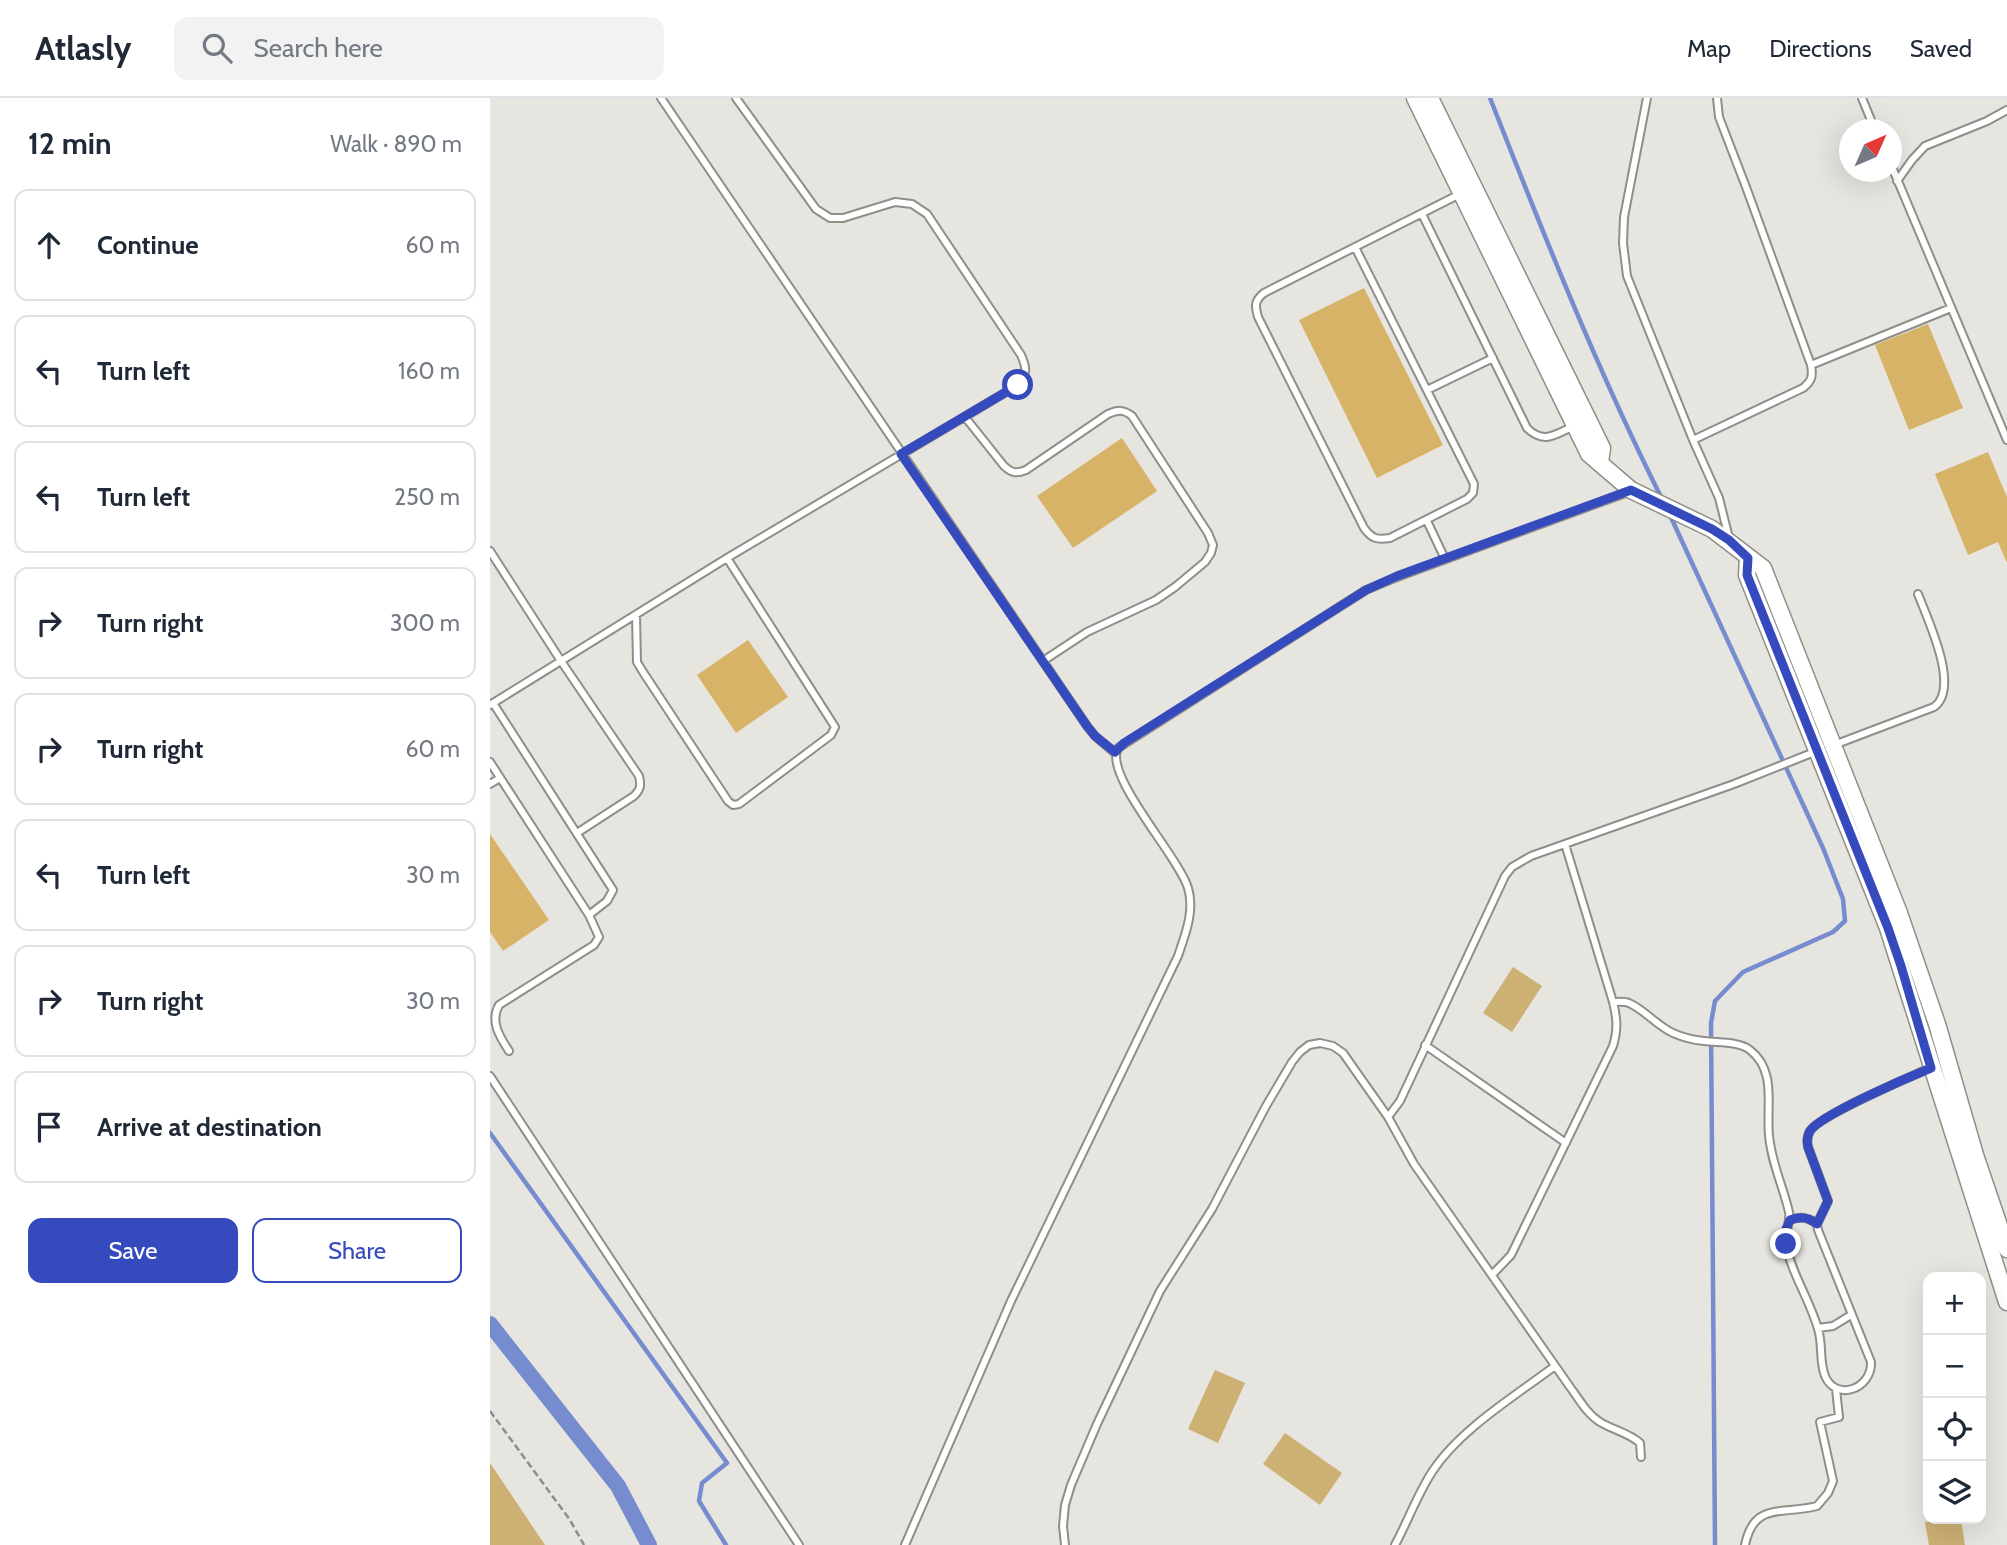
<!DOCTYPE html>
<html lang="en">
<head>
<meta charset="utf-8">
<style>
  body { margin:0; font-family:Cabin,sans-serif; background:#f2f2f3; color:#1f2937 }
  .controls { position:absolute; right:21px; bottom:21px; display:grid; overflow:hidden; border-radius:14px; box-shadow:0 7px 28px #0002 }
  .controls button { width:63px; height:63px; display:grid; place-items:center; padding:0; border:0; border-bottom:2px solid #e0e1e3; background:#fff; color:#1f2937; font:35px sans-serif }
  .compass { position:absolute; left:1349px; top:21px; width:63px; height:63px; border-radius:50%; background:#fff; box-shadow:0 7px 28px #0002; rotate:45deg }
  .stop { position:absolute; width:21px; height:21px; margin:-16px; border:5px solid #354bbd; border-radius:50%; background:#fff }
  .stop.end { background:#354bbd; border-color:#fff; box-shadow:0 2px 7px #0008 }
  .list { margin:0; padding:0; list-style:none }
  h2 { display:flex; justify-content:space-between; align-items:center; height:91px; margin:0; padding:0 28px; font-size:30px }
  h2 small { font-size:23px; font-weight:400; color:#747a83 }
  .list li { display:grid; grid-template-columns:46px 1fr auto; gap:21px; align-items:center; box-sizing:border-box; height:112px; margin:0 14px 14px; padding:0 14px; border:2px solid #e0e1e3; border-radius:14px }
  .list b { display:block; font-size:26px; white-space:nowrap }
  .list em { font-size:23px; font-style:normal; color:#747a83 }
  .actions { display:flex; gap:14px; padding:21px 28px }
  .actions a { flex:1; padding:16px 0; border:2px solid #354bbd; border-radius:14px; text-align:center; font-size:24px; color:#354bbd }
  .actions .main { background:#354bbd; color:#fff }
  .icon { flex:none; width:38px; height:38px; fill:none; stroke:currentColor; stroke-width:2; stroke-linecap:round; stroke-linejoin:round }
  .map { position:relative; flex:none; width:1517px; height:1447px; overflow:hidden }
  header { display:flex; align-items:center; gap:42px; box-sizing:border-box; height:98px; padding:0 35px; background:#fff; border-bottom:2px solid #e0e1e3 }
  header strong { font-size:33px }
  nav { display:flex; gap:38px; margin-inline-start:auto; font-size:24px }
  .search { width:490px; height:63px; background:#f2f2f3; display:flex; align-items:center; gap:18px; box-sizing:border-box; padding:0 24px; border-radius:14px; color:#747a83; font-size:26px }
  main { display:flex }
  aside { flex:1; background:#fff }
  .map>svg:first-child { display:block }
</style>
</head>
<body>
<header>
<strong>Atlasly</strong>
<div class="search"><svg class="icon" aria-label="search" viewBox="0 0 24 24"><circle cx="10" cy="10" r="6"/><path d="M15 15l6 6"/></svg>Search here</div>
<nav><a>Map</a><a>Directions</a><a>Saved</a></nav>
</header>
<main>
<aside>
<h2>12 min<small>Walk · 890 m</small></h2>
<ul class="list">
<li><svg class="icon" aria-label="ahead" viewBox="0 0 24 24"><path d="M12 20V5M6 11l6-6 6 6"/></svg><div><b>Continue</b></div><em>60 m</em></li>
<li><svg class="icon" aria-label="left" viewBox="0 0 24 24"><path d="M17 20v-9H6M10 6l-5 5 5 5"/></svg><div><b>Turn left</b></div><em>160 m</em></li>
<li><svg class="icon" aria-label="left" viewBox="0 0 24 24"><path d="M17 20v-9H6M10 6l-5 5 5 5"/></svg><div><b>Turn left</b></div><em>250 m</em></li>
<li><svg class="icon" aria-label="right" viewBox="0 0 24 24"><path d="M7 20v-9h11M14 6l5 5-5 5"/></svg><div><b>Turn right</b></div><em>300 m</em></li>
<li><svg class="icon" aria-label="right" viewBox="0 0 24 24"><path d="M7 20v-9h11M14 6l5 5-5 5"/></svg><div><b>Turn right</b></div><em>60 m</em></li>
<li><svg class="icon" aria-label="left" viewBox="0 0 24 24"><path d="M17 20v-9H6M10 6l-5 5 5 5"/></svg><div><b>Turn left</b></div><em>30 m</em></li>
<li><svg class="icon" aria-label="right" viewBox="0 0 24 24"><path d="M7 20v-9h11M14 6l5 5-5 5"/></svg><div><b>Turn right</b></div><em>30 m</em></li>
<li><svg class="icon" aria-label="arrive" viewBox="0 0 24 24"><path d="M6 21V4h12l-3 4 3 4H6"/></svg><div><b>Arrive at destination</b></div></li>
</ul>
<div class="actions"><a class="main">Save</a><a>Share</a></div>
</aside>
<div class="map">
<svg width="1517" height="1447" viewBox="0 0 1517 1447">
  <rect width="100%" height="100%" fill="#e7e5df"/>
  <path fill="#ccb074" d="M 1023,869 L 1052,888 L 1022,934 L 993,915 Z
    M 725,1272 L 755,1285 L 728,1345 L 698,1331 Z
    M 795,1335 L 852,1375 L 830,1407 L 773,1366 Z
    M 0,1365 L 55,1447 L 0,1447 Z
    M 1461,1421 L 1471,1421 L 1475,1447 L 1439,1447 L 1435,1424 Z"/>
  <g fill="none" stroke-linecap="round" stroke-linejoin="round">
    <path stroke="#768ccf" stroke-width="4.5" d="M 1000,0 C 1053,135 1107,271 1172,401
      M 1179,415 L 1333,750 L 1353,801 L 1355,823 L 1343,834 L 1253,874 L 1225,903 L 1221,925 L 1225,1447
      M 0,1035 L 237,1365 L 212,1385 L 209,1403 L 236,1447"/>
    <path stroke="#768ccf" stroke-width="16" d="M 0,1226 L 128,1388 L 159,1447"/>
  </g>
  <path fill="#d6b366" d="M 874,190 L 953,347 L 887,380 L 809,222 Z
    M 1438,226 L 1473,310 L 1419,332 L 1385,247 Z
    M 632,340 L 667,393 L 583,450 L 547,398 Z
    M 1498,354 L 1517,399 L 1517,465 L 1508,444 L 1478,457 L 1445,376 Z
    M 258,542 L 298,599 L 246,635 L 207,577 Z
    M 0,736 L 59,822 L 13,853 L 0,834 Z"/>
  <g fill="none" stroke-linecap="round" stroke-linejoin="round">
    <defs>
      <path id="service" d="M 171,0 L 597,628 L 605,638 L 625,655
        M 1157,0 L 1134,119 L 1133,145 L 1137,178 L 1203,342 L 1229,400 L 1239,440
        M 1372,0 L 1385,32
        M 1402,69 L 1517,342
        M 1407,83 L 1422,62 L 1435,48 L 1497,23 L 1517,12
        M 932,116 L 1037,330 C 1054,347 1066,336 1084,328
        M 865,149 L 984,386 L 983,395 L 977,401 L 900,440 C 887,442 882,441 874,430 L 768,219 C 765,208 764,203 774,195 L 972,95
        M 1321,267 L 1461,210
        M 937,292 L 1003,260
        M 475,319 L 514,368 C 522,375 526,376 536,372 L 618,316 C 628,312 633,311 642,318 L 718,435 L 723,447 L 721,455 L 715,464 L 685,489 L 666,502 L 597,534 L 553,563
        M 1203,342 L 1313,290 C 1322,283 1323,278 1321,267 L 1256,89 L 1229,19 L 1227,0
        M 937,423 L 955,461
        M 0,453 L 71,563 L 149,678 C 151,687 151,691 144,698 L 87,735
        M 146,517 L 147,564 L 153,574 L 238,703 L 243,707 L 249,706 L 341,637 L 345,629 L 237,460
        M 3,605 L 123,792 L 117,803 L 99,817
        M 0,607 L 237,460 L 528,287 C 537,276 537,270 531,257 L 437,116 L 422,106 L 405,104 L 353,120 L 340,120 L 326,111 L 246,0
        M 1344,647 L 1444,609 C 1471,590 1437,520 1428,496
        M 0,664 L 99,817 L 109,839 L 104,847 L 9,907 C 0,923 9,938 19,953
        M 0,686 L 10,680
        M 1123,904 C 1128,904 1134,903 1139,905 C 1155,912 1167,928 1183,935 C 1192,939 1203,942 1214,943 C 1227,945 1249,943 1260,952 C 1287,973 1276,1008 1279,1037 C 1281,1064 1293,1088 1299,1114 C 1301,1125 1294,1135 1296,1146 C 1301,1175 1320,1202 1328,1231 C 1333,1246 1329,1263 1335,1278 C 1346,1304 1382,1291 1381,1264 L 1328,1132 L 1327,1126 L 1338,1103 L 1318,1049 C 1317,1044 1317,1038 1320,1033 C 1330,1017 1418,980 1440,970
        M 935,947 L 1076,1045
        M 0,978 L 309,1447
        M 898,1019 L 910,1003 L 1015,778 L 1022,769 L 1041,758 L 1244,686 L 1327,653
        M 1300,1122 C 1310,1118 1318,1119 1327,1126
        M 1002,1177 L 1021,1157 L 1123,948 C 1128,931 1127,920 1123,904 L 1075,746
        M 1328,1230 L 1343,1228 L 1361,1217
        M 415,1447 L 521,1203 L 688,858 C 695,837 705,813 698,790 C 689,759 613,677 628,650 L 876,492 L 907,479 L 1138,394
        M 575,1447 L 573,1428 L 575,1407 L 581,1387 L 607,1326 L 670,1193 L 722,1111 L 776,1008 L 802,964 L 810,954 L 819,947 L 830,945 L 843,948 L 853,955 L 898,1019 L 924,1066 L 1080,1289 C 1089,1301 1097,1316 1110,1324 C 1123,1332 1139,1335 1150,1345 L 1151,1359
        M 905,1447 C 918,1423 927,1397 942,1374 C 969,1332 1025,1298 1065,1268
        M 1255,1447 C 1264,1403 1293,1417 1327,1408 L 1338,1395 L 1343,1383 L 1330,1324 L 1349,1319 L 1346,1291"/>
      <path id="tertiary" d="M 925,0 L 1099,356 L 1141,392 L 1222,431 L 1273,470 L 1409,815 L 1447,926 L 1485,1057 L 1517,1151
        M 940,0 L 1112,350 L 1110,364
        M 1258,460 L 1257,477 L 1398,830 L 1517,1204"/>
    </defs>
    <use href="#service" stroke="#908e88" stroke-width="10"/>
    <use href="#tertiary" stroke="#908e88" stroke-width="19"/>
    <path stroke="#8f8d89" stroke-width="2.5" stroke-dasharray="7 3.5" stroke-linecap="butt" d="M 0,1313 L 80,1422 L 94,1447"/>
    <use href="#service" stroke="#fff" stroke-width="6"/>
    <use href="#tertiary" stroke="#fff" stroke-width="16"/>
  </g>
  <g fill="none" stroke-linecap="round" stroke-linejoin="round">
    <path stroke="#354bbd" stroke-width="9" d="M 528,287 L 411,356 L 597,628 L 605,638 L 625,654 L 634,645 L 876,492 L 907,478 L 1141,392 L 1222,431 L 1239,442 L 1258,460 L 1257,477 L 1398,830 L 1411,868 L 1441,970 C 1419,979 1330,1017 1320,1033 C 1317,1038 1317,1044 1318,1049 L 1338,1103 L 1327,1126 C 1318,1119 1310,1118 1300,1122 L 1296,1131 L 1296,1146"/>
  </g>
</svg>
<div class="controls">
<button>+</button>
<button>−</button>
<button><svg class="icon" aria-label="locate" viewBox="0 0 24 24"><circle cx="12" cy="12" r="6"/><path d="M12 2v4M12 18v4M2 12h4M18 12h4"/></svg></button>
<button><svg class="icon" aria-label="layers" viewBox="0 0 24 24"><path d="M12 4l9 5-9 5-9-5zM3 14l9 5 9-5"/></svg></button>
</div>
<svg class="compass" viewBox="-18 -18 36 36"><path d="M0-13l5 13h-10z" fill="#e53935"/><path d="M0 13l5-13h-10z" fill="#747a83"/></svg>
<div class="stop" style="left:528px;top:287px"></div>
<div class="stop end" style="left:1296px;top:1146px"></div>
</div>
</main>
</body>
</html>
